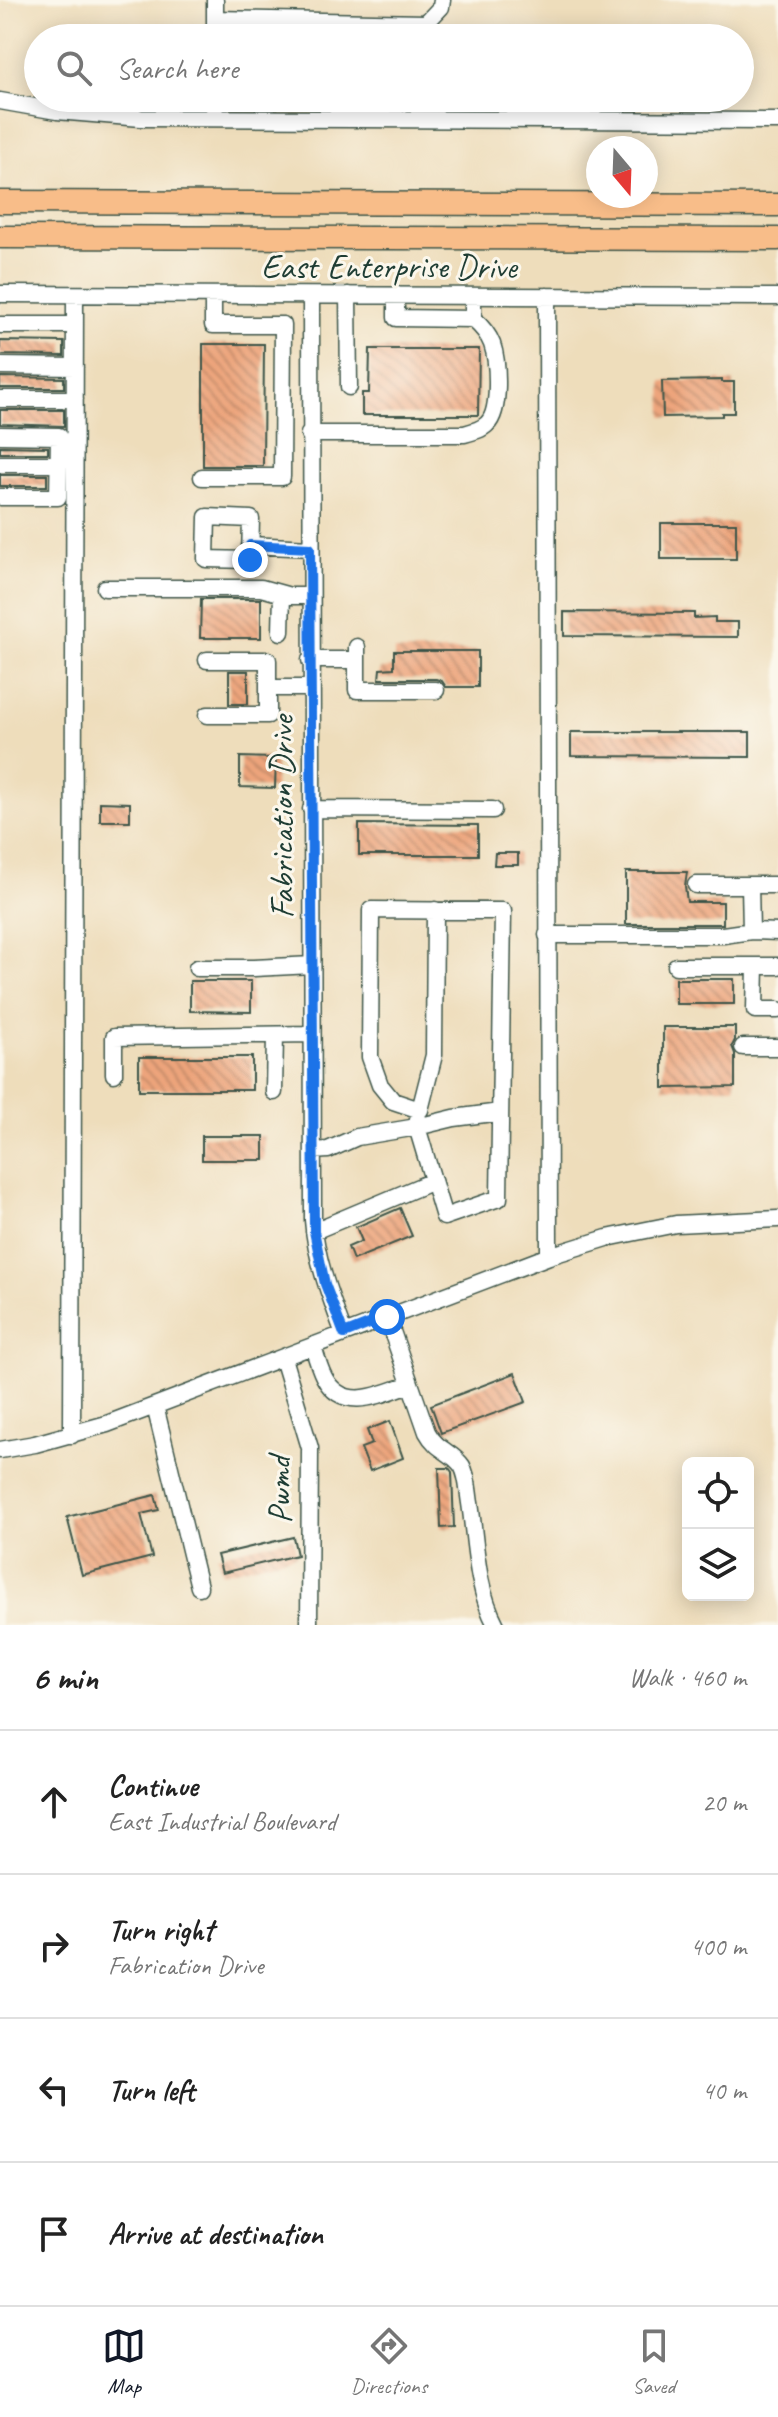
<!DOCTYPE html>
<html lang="en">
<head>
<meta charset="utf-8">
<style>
  body { margin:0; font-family:Caveat,sans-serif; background:#f6f6f6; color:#222 }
  .controls { position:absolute; right:24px; bottom:24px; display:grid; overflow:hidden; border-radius:12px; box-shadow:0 4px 20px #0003 }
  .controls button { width:72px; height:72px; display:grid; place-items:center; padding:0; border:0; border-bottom:2px solid #e0e0e0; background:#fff; color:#222; font:40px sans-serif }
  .compass { position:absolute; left:586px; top:136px; width:72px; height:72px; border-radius:50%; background:#fff; box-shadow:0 4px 20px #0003; rotate:161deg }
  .stop { position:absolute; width:24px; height:24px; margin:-18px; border:6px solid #1a73e8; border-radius:50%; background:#fff }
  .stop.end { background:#1a73e8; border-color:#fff; box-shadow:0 2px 8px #0008 }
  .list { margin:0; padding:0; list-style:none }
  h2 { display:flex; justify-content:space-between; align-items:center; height:104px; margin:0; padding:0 32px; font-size:34px }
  h2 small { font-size:26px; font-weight:400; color:#767676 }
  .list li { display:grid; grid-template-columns:52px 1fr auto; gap:24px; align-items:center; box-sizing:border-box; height:144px; padding:0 32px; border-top:2px solid #e0e0e0 }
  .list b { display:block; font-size:30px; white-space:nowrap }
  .list p { margin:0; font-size:26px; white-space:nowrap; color:#767676 }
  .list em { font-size:26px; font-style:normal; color:#767676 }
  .icon { flex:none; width:44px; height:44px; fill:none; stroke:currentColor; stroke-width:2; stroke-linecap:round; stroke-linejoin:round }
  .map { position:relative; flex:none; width:778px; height:1625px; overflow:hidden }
  .search { position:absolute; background:#fff; box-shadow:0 4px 20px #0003; left:24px; right:24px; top:24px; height:88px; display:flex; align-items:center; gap:20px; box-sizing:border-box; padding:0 28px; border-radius:44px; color:#767676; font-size:30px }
  .sheet { height:680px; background:#fff }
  nav { display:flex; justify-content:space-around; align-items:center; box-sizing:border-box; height:112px; border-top:2px solid #e0e0e0; background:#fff; font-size:22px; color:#767676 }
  nav a { display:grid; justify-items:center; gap:4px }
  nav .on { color:#111827 }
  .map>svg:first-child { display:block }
</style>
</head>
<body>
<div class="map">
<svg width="778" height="1625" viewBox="0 0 778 1625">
  <defs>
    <pattern id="building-back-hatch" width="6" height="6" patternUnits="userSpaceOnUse" patternTransform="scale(2)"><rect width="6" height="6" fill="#eda47b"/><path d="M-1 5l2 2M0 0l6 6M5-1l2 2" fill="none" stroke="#bf8766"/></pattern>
  </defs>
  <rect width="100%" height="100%" fill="#fbf7ec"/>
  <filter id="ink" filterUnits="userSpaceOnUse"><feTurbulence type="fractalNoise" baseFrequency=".0125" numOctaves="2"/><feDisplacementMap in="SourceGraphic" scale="16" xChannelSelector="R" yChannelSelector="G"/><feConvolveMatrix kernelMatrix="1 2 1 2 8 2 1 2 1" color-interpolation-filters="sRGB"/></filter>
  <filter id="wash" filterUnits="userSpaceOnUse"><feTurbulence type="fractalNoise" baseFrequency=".006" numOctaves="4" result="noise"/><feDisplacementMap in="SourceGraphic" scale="32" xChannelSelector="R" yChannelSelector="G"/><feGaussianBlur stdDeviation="1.8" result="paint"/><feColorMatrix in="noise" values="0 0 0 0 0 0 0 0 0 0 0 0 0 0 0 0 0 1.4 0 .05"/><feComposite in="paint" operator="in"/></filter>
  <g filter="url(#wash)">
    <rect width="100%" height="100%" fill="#edb"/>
    <g id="blocks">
      <path fill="url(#building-back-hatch)" d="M 0,341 L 64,342 L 64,356 L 0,355 Z
        M 203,344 L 264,344 L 263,466 L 203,466 Z
        M 370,349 L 479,349 L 478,415 L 362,415 L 362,393 L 369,393 Z
        M 0,377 L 64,378 L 64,388 L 0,388 Z
        M 722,380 L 722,382 L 734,382 L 734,413 L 722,413 L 722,416 L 663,417 L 662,381 Z
        M 0,410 L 64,410 L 64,426 L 0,424 Z
        M 0,446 L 48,447 L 48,453 L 0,453 Z
        M 0,475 L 47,475 L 47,486 L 0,486 Z
        M 661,523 L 736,523 L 736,559 L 661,559 Z
        M 201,599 L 261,599 L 261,638 L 200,638 Z
        M 564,612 L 694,613 L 694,618 L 715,617 L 715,622 L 738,622 L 738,637 L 564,636 Z
        M 394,651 L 478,651 L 478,687 L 446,687 L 442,681 L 436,679 L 379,679 L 380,669 L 394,668 Z
        M 229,671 L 248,671 L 248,704 L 229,704 Z
        M 571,732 L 750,732 L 750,757 L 571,756 Z
        M 240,757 L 276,758 L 275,788 L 240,787 Z
        M 100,802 L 130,803 L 130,821 L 100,821 Z
        M 359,824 L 478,825 L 478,855 L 359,855 Z
        M 495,853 L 518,853 L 518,865 L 494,865 Z
        M 626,872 L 687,872 L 685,886 L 687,902 L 723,902 L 723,924 L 626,924 Z
        M 676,979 L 734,979 L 734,1004 L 676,1004 Z
        M 190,981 L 251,981 L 251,1012 L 190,1011 Z
        M 663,1027 L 735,1027 L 735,1040 L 732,1046 L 735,1054 L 735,1087 L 663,1088 Z
        M 139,1057 L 252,1057 L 252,1090 L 139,1090 Z
        M 202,1136 L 264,1136 L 264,1160 L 202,1160 Z
        M 400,1208 L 412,1236 L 353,1260 L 348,1247 L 362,1241 L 356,1227 Z
        M 515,1373 L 526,1402 L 441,1433 L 431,1405 Z
        M 390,1421 L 403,1458 L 370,1471 L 361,1448 L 372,1444 L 367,1430 Z
        M 439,1468 L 449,1468 L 452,1472 L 454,1527 L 441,1528 Z
        M 155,1495 L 159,1510 L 141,1514 L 152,1557 L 82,1575 L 67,1517 Z
        M 293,1537 L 297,1555 L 222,1573 L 217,1555 Z"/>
    </g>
  </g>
  <g filter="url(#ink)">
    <use href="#blocks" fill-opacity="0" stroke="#3e5548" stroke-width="2"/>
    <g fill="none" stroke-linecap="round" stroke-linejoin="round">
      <defs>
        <path id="minor" d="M 215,19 L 426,23 L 441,7 L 442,0
          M 215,38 L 215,0
          M 0,101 L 57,111 L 141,118 L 778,121
          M 214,118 L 215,98
          M 0,294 L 778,297
          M 348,295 L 349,387
          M 396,295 L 396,318 L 473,319
          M 311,296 L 313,1220 C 316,1260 330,1296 344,1334
          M 547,296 L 549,1256
          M 0,325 L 75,325
          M 0,366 L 75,367
          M 0,399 L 75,399
          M 309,434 L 464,434 C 472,432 481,430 487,424 C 501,411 498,361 492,344 C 488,333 481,326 473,319 L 473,296
          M 0,435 L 59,436 L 58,497 L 0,497
          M 0,464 L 59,464
          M 202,477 L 282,477 L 283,325 L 213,325 L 213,295
          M 207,517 L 251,519 L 250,560 L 206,559 Z
          M 250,545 L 310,548
          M 105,588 L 261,588 L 290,596 L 310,596
          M 281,632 L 282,594
          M 357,647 L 357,690 L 436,690
          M 207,660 L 268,660 L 268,715 L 207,715
          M 310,660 L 357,660
          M 268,688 L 310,688
          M 311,809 L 493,810
          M 696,885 L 750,885
          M 778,885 L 750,885 L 751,931 L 778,932
          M 547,935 L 723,935 L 751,931
          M 676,966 L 756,966
          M 778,966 L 756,966 L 755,1010 L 778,1010
          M 197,968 L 254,968 L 312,965
          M 743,1047 L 778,1047
          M 114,1074 L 114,1037 L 312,1034
          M 274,1092 L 275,1035
          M 418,1119 L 417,1127 L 454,1118 L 500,1112
          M 313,1151 L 328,1150 L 357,1137 L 417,1127 L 444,1217 L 499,1198 L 503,911 L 371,910 L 370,1057 L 380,1085 L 393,1101 L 420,1110 L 434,1055 L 435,910
          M 314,1231 L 433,1181
          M 387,1317 L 427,1432 C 437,1451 453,1452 462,1466 C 468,1476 468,1492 470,1503 C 476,1544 476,1588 496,1625
          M 313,1346 C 316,1356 319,1367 324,1377 C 343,1414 381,1394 410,1384
          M 283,1358 L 310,1448 L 309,1625
          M 155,1406 L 199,1587
          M 72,1435 L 75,295
          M 0,1450 L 35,1444 L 107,1424 L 549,1256 L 607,1238 L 676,1224 L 778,1219"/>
        <path id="highway" d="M 0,202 L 778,205
          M 0,237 L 778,239"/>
      </defs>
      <use href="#minor" stroke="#3e5548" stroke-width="19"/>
      <use href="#highway" stroke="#3e5548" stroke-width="25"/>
      <use href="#minor" stroke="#fff" stroke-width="16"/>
      <use href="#highway" stroke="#f8bd89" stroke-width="22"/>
    </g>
  </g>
  <g fill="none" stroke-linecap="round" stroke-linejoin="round" filter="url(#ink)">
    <path stroke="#1a73e8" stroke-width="10" d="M 250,560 L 250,545 L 310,548 L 314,1231 L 325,1284 L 344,1334 L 387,1317"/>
  </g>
  <g text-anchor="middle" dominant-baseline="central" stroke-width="6" stroke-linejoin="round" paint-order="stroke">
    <g font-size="34" fill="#1f3d34" stroke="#fbf7ec">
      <text x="389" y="266">East Enterprise Drive</text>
      <text transform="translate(281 817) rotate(-90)">Fabrication Drive</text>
      <text transform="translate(279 1490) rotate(-91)">Pwmd</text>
    </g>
  </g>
</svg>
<div class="controls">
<button><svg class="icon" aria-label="locate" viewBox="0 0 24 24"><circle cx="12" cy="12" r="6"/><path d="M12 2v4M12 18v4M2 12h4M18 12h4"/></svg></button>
<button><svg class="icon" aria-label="layers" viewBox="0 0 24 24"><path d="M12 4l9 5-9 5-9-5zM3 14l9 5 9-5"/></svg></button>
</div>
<svg class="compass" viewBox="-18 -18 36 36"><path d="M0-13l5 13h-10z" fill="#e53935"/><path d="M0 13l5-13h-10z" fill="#767676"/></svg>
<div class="stop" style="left:387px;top:1317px"></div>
<div class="stop end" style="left:250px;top:560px"></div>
<div class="search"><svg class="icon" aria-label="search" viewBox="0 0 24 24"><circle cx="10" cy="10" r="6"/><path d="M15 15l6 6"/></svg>Search here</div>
</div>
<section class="sheet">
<h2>6 min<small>Walk · 460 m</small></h2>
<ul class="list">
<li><svg class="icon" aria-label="ahead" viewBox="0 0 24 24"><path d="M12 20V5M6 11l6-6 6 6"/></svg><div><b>Continue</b><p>East Industrial Boulevard</p></div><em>20 m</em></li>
<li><svg class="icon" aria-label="right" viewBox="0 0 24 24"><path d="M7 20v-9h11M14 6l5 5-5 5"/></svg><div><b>Turn right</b><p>Fabrication Drive</p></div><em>400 m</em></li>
<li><svg class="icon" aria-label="left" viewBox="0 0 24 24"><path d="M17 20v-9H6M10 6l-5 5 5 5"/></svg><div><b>Turn left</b></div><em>40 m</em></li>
<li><svg class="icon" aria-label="arrive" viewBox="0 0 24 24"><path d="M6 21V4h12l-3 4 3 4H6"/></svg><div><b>Arrive at destination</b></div></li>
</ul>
</section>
<nav>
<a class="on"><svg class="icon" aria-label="map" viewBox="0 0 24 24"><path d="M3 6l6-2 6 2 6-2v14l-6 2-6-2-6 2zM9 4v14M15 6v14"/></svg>Map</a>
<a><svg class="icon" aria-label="directions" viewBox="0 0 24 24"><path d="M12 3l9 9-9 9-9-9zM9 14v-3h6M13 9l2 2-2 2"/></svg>Directions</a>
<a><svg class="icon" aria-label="saved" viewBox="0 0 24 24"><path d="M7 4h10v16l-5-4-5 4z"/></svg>Saved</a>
</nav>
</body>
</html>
